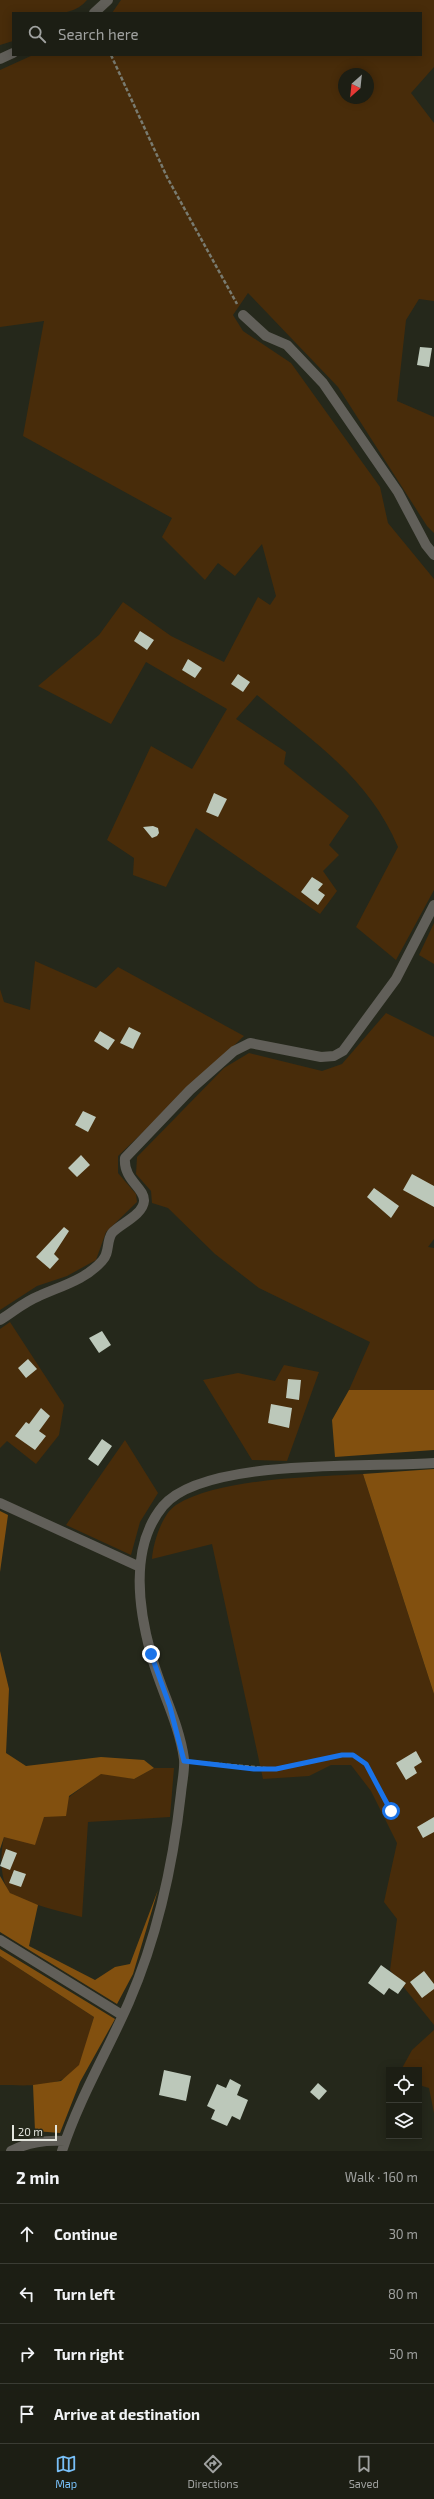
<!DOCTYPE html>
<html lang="en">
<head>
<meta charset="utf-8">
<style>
  body { margin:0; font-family:"Exo 2",sans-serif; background:#25271d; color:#f1f3f6 }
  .controls { position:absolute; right:12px; bottom:12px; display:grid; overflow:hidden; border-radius:0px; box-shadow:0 2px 10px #0003 }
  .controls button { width:36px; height:36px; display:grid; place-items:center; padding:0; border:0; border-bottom:1px solid #3a3c34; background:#1c1e14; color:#f1f3f6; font:20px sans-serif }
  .compass { position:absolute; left:338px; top:68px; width:36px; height:36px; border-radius:50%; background:#1c1e14; box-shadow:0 2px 10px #0003; rotate:207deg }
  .scale { position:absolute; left:12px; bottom:10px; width:45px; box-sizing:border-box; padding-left:4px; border:2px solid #e4e6de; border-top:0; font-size:11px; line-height:14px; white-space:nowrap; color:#e4e6de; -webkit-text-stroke:3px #25281b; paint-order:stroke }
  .stop { position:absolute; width:12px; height:12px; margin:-9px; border:3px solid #1a73e8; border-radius:50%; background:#fff }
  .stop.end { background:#1a73e8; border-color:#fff; box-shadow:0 1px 4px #0008 }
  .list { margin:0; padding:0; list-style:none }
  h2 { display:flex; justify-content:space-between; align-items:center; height:52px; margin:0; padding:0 16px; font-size:17px }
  h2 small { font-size:13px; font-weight:400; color:#a0a2a0 }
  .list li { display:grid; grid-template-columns:26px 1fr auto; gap:12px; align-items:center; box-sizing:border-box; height:60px; padding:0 16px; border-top:1px solid #3a3c34 }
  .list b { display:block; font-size:15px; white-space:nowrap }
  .list em { font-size:13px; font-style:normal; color:#a0a2a0 }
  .icon { flex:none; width:22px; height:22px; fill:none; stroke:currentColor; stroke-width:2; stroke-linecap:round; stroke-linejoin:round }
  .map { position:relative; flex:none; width:434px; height:2151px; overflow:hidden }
  .search { position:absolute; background:#1c1e14; box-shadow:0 2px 10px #0003; left:12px; right:12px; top:12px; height:44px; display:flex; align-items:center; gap:10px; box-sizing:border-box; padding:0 14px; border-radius:0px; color:#a0a2a0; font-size:15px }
  .sheet { height:292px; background:#1c1e14 }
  nav { display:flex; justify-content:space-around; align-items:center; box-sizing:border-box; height:56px; border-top:1px solid #3a3c34; background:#1c1e14; font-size:11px; color:#a0a2a0 }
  nav a { display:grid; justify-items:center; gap:2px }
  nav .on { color:#78bff7 }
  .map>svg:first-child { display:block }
</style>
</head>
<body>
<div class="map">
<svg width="434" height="2151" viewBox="0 0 434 2151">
  <rect width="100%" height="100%" fill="#25281b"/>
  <path fill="#482c0a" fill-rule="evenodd" d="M 0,0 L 87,0 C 71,20 36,13 13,13 L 13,41 L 0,45 Z
    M 121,0 L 434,0 L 434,67 L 411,93 L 434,123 L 434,301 L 419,299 L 406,320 L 397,401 L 434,417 L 434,533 L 427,526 L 338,387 L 248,293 L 233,315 L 243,331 L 291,363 L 380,487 L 388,523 L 434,579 L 434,890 L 396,960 L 356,927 L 398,847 C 369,778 313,741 257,695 L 236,719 L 286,752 L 284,764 L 349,816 L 329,845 L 339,855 L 323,871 L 337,891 L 320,914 L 196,828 L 166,887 L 133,875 L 134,858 L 107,840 L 151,746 L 192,769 L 227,709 L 146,662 L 111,724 L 38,686 L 99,635 L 123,602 L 171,636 L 224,662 L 258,597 L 270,605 L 276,596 L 262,544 L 235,576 L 218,563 L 205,580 L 162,537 L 172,518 L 23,436 L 44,321 L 0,327 L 0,70 L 33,55 L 421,55 L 421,13 L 112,13 ZM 344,74 L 368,74 L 368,98 L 344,98 Z
    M 434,923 L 434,964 L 419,955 Z
    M 35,961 L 96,988 L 118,967 L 244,1036 L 118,1156 L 118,1173 L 136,1194 L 137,1202 L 106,1232 L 96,1260 L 67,1276 L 37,1286 L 0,1310 L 0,989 L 4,1002 L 30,1010 Z
    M 386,1013 L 434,1037 L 434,1239 L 428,1247 L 434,1248 L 434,1390 L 349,1390 L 370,1342 L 259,1288 L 215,1254 L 168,1208 L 152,1203 L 151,1191 L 136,1174 L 137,1157 L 224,1068 L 249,1053 L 322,1071 L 342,1064 Z
    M 10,1322 L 64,1405 L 59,1435 L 36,1464 L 7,1441 L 0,1448 L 0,1329 Z
    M 284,1365 L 319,1372 L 287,1461 L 252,1460 L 203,1380 L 238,1373 L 275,1381 Z
    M 125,1440 L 158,1493 L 140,1522 L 131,1555 L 66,1525 Z
    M 363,1474 L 434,1694 L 434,2025 L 390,1970 L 397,1919 L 384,1902 L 397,1843 L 371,1791 L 351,1765 L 331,1765 L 309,1776 L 263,1779 L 212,1544 L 152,1559 C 153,1543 162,1514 176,1505 C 220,1478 312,1477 363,1474 Z
    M 154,1768 L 174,1768 L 170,1817 L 88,1822 L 82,1917 C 67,1913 19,1902 9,1892 C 0,1878 0,1854 4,1837 L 44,1816 L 101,1773 L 134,1779 Z
    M 0,1956 L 94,2017 C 89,2031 87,2051 80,2064 C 65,2090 25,2085 0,2085 Z
    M 434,2030 L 434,2113 L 429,2088 L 419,2085 L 419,2070 L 401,2070 L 412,2050 Z"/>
  <path fill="#82500f" d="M 349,1390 L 434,1390 L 434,1450 L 335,1457 L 332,1420 Z
    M 434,1469 L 434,1694 L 363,1474 Z
    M 0,1511 L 8,1515 L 0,1572 Z
    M 0,1651 L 9,1689 L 6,1753 L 26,1766 L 101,1757 L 144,1760 L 154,1768 L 134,1779 L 101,1774 L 69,1796 L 66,1816 L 44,1817 L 35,1845 L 4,1837 L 0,1849 Z
    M 0,1876 L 10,1893 L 38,1905 L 29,1946 L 95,1980 L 115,1967 L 130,1964 L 158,1890 L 133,1974 L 117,2004 L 0,1932 Z
    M 0,1949 L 115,2019 L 80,2082 L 60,2133 L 35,2131 L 33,2085 L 61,2081 L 79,2065 L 94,2017 L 0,1956 Z"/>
  <path fill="#bcc8ba" d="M 420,347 L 432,348 L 429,367 L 417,365 Z
    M 140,631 L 154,640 L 147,650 L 134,641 Z
    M 188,659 L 202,668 L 195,678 L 182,670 Z
    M 238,674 L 250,682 L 243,692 L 231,684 Z
    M 214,793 L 227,799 L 218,817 L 206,812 Z
    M 153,826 L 158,828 L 159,833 L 157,836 L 152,838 L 143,827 Z
    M 312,877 L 323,884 L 318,890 L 325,895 L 318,905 L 301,892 Z
    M 129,1027 L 141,1033 L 133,1049 L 120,1043 Z
    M 100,1031 L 115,1040 L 108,1050 L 94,1041 Z
    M 83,1111 L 96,1117 L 88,1132 L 75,1125 Z
    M 81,1155 L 90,1165 L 77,1177 L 68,1168 Z
    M 412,1174 L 434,1186 L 434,1207 L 403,1190 Z
    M 374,1188 L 399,1206 L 391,1218 L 367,1197 Z
    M 64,1227 L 69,1231 L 54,1254 L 59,1259 L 50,1269 L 36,1257 Z
    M 102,1331 L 111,1345 L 99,1353 L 89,1338 Z
    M 28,1359 L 37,1369 L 26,1378 L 18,1368 Z
    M 288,1379 L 301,1380 L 299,1400 L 286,1398 Z
    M 271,1404 L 292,1408 L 289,1428 L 268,1423 Z
    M 41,1408 L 50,1416 L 39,1431 L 46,1436 L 35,1450 L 15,1436 L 26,1422 L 29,1424 Z
    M 102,1439 L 112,1446 L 98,1466 L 88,1459 Z
    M 416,1751 L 422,1762 L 414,1767 L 417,1773 L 406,1780 L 396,1763 Z
    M 434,1817 L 434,1832 L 423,1838 L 417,1827 Z
    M 6,1849 L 17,1853 L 10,1870 L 0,1866 Z
    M 14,1870 L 26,1874 L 21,1887 L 9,1883 Z
    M 381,1965 L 406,1983 L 398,1994 L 389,1988 L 384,1995 L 368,1983 Z
    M 424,1971 L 434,1984 L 434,1989 L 422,1998 L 410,1982 Z
    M 164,2070 L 191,2076 L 186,2101 L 159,2095 Z
    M 230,2079 L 241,2085 L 237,2095 L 248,2100 L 240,2120 L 232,2116 L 227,2126 L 211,2119 L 215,2110 L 207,2106 L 217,2084 L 226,2088 Z
    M 318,2083 L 327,2091 L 319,2100 L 310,2092 Z"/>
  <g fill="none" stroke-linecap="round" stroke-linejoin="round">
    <path stroke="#797b70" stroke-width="2.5" stroke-dasharray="4 2" stroke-linecap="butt" d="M 111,55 L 167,177 L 237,304
      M 197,1762 L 276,1769 L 342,1755 L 353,1755 L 366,1765 L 391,1811"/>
    <path stroke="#615f59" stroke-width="10" d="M 94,13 L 108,0
      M 0,59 L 13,53
      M 243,315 L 266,336 L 287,345 L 323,383 L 398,492 L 426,545 L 434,555
      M 0,1320 C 13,1312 24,1302 39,1296 C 61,1286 85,1280 102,1261 C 110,1253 106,1242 112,1233 C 120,1224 143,1215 144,1201 C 145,1188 123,1180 125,1158 L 190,1090 L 234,1051 L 250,1043 L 321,1057 L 334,1056 L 343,1051 L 396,979 L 434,905
      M 0,1503 L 140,1567
      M 0,1940 L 122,2015
      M 11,2151 C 29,2142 45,2140 65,2141
      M 62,2151 C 79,2099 107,2052 129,2002 C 158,1935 173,1865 181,1793 C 182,1782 185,1769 184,1759 C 179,1722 160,1689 151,1654 C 138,1607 130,1546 163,1506 C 204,1457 372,1468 434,1463"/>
  </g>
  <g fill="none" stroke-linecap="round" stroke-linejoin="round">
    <path stroke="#1a73e8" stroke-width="5" d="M 151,1654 L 170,1707 L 184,1761 L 254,1769 L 276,1769 L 342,1755 L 353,1755 L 366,1764 L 391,1811"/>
  </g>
</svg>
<div class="controls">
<button><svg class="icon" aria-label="locate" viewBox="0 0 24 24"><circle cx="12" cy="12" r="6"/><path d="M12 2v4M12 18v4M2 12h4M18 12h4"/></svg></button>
<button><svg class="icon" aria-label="layers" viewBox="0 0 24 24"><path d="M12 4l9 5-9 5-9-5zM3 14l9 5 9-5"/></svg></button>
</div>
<svg class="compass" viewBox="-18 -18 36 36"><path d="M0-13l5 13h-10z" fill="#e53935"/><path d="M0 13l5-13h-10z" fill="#a0a2a0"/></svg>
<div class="scale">20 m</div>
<div class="stop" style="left:391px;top:1811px"></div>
<div class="stop end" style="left:151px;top:1654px"></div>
<div class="search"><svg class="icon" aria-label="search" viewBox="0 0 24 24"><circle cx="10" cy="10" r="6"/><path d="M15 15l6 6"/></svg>Search here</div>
</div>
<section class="sheet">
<h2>2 min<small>Walk · 160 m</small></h2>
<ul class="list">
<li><svg class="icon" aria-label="ahead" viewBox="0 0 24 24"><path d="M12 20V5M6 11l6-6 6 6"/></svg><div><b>Continue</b></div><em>30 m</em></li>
<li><svg class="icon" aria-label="left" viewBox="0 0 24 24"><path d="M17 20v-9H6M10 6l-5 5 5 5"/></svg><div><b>Turn left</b></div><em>80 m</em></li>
<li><svg class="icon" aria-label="right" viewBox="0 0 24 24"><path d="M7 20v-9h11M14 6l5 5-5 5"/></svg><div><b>Turn right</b></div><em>50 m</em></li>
<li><svg class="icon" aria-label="arrive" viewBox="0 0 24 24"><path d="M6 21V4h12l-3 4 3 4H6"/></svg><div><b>Arrive at destination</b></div></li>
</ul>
</section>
<nav>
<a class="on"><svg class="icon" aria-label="map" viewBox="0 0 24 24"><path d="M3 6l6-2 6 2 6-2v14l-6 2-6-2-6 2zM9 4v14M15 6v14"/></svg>Map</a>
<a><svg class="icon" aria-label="directions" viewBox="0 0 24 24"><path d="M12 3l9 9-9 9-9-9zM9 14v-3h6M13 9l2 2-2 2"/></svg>Directions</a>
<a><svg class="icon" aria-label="saved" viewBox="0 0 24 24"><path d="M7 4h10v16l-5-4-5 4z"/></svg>Saved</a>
</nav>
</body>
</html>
